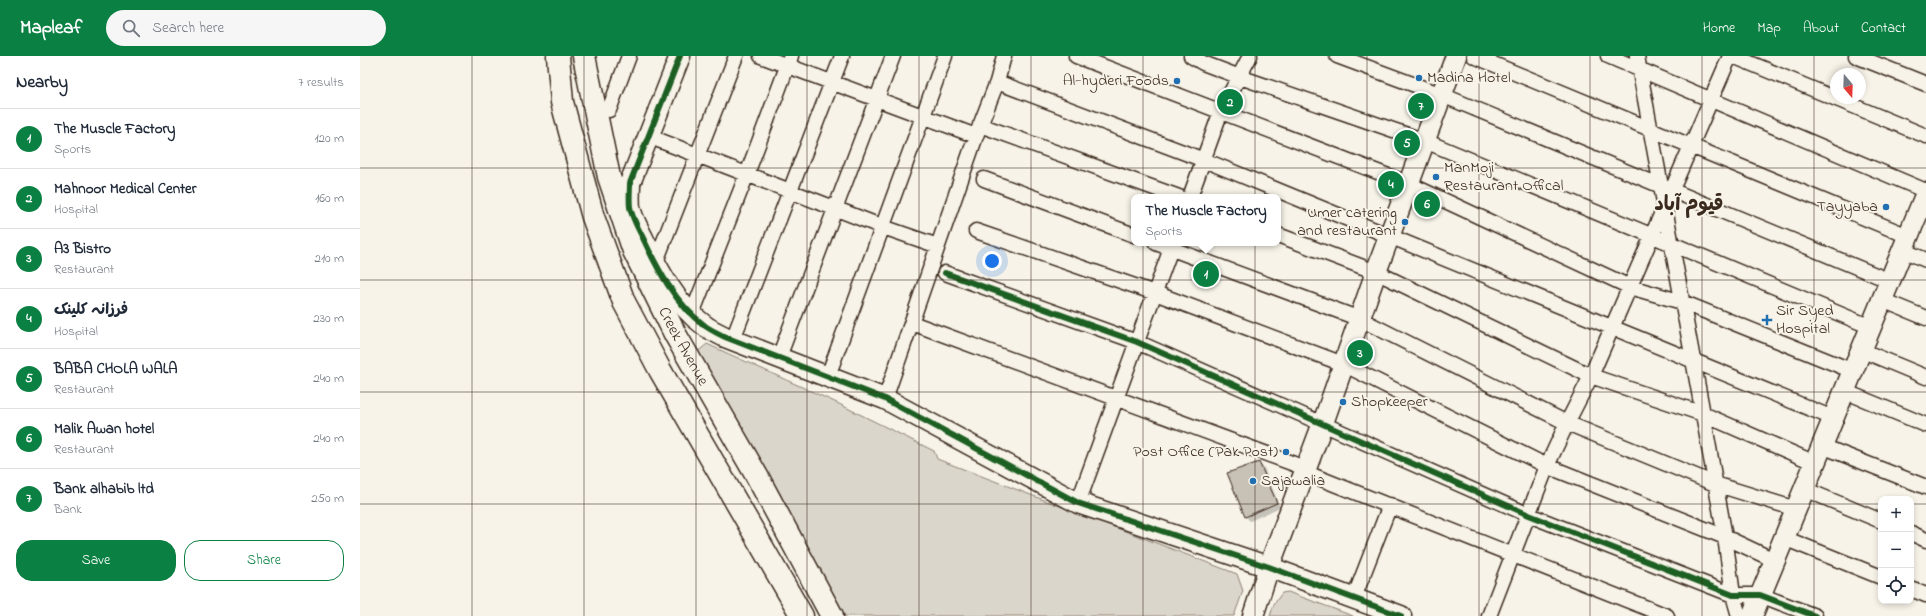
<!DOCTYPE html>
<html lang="en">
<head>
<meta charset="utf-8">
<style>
  body { margin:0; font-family:"Indie Flower","Playpen Sans Arabic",sans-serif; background:#f6f6f7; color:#1f2937 }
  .controls { position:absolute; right:12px; bottom:12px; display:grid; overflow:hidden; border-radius:8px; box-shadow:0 2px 6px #0003 }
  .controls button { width:36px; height:36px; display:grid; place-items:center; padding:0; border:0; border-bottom:1px solid #e0e1e3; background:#fff; color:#1f2937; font:20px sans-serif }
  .compass { position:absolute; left:1470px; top:12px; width:36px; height:36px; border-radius:50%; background:#fff; box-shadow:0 2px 6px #0003; rotate:161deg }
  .you { position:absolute; left:632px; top:205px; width:14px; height:14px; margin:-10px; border:3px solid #fff; border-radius:50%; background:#1a73e8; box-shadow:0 0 0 6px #1a73e833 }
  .badge { display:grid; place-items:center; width:26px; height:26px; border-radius:50%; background:#0b8043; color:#fff; font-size:13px; font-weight:700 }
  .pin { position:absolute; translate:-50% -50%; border:2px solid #fff; box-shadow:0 1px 4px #0006 }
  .popup { position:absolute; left:771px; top:138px; width:150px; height:52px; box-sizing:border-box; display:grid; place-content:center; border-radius:8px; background:#fff; filter:drop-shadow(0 1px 3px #0005); font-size:13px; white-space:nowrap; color:#747a83 }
  .popup b { font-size:15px; color:#1f2937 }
  .popup::after { content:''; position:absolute; left:50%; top:100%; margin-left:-8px; border:8px solid transparent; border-top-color:#fff }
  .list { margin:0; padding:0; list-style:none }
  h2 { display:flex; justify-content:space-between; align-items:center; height:52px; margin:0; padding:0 16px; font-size:17px }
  h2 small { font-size:13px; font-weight:400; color:#747a83 }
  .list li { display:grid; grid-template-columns:26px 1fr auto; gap:12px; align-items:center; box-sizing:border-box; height:60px; padding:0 16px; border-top:1px solid #e0e1e3 }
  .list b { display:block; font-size:15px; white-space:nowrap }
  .list p { margin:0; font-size:13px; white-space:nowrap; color:#747a83 }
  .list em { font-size:13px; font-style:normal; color:#747a83 }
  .actions { display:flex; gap:8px; padding:12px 16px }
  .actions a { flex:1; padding:9px 0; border:1px solid #0b8043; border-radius:16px; text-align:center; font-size:14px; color:#0b8043 }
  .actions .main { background:#0b8043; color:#fff }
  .icon { flex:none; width:22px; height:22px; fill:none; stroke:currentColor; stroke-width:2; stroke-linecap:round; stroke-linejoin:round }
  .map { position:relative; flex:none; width:1566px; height:560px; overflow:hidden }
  header { display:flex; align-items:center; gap:24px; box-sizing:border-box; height:56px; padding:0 20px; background:#0b8043; color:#fff }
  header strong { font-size:19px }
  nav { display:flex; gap:22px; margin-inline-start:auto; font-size:14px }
  .search { width:280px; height:36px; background:#f6f6f7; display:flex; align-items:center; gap:10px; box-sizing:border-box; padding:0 14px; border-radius:22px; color:#747a83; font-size:15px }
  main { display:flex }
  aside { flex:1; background:#fff }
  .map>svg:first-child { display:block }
</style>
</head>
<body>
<header>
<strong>Mapleaf</strong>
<div class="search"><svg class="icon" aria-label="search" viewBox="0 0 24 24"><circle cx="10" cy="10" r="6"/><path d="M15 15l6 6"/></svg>Search here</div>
<nav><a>Home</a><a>Map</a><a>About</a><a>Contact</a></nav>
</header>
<main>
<aside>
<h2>Nearby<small>7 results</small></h2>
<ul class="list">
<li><span class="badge">1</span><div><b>The Muscle Factory</b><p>Sports</p></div><em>120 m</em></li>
<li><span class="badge">2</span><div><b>Mahnoor Medical Center</b><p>Hospital</p></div><em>160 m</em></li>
<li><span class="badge">3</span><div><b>A3 Bistro</b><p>Restaurant</p></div><em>210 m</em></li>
<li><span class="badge">4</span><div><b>فرزانہ کلینک</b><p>Hospital</p></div><em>230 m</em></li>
<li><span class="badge">5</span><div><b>BABA CHOLA WALA</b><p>Restaurant</p></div><em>240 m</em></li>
<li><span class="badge">6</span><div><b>Malik Awan hotel</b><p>Restaurant</p></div><em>240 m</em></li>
<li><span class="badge">7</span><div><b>Bank alhabib ltd</b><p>Bank</p></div><em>250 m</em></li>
</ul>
<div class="actions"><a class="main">Save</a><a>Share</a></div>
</aside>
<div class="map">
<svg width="1566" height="560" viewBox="0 0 1566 560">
  <rect width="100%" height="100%" fill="#f7f3e8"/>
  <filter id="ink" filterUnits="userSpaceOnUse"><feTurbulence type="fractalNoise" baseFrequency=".025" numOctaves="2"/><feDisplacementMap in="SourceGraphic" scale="8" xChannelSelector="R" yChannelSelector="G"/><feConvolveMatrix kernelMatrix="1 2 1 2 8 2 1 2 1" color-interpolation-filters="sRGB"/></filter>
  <g filter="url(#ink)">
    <path fill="#dbd6cb" stroke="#8b8074" d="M 347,288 L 477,347 L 574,395 L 577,403 L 877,518 L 883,535 L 874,560 L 482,560 L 335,298 Z
      M 928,536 L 993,560 L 910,560 L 914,548 L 922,537 Z"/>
    <path fill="#0003" d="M 899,407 L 904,412 L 920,451 L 890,465 L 885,460 Z"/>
    <path fill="#c8c1b6" stroke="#3b2a1e" d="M 899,406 L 917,447 L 885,461 L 867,417 Z"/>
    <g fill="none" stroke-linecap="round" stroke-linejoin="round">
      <defs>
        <path id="street" d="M 401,0 L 616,80
          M 716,0 L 1049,128 L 1270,231 L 1322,246 L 1493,315
          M 831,0 L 843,7 L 880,21 L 1065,85 L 1511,271
          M 977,0 L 1082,39 L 1530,225
          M 1114,0 L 1548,180
          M 1248,0 L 1566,135
          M 1277,0 L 1343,358 L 1365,481 L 1373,539 L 1379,560
          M 1373,0 L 1566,80
          M 1496,0 L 1566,28
          M 637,26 L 844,104 L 1473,362
          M 249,54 L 269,0
          M 620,69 L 819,141
          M 288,80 L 523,171 L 578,190
          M 624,123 L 774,179
          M 830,141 L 861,55 L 890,0
          M 616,175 L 795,237 L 983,308 L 1187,410 L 1365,481 L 1414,504
          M 918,179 L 1016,216 L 1231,320 L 1343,358 L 1455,407
          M 796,187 L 1000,263 L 1207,367 L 1355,428 L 1436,453
          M 1542,194 L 1566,204
          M 295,208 L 376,0
          M 585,217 L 777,286 L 1169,459 L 1373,539 L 1400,539 L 1455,560
          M 1522,244 L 1566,262
          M 332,258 L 387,118 L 431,0
          M 552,267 L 945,412
          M 373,283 L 482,0
          M 1501,294 L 1566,321
          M 419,301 L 533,0
          M 468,320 L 585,0
          M 1484,335 L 1566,369
          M 525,343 L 616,80 L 637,26 L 644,0
          M 1462,390 L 1566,431
          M 944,416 L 1307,560
          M 1444,433 L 1521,465
          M 718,447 L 813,187
          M 1551,477 L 1566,484
          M 1424,482 L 1521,521
          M 1551,533 L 1566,539
          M 994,542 L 1030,449
          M 1129,560 L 1187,410 L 1207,367 L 1231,320 L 1370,0"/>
        <path id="secondary" d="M 320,0 L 270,127 C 270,135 269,143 270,151 C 272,162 278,172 283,182 C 297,212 316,249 344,269 C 350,274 358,277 365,281 L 525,343 L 718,447 L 909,511 L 1041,560
          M 893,560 L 909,511 L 963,367 L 1016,216 L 1096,0
          M 1392,560 L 1566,137"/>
        <g id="primary">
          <path d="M 198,0 L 202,46 L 233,161 L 264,246 L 300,314 L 442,560"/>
          <path id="s1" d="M 224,0 L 249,121 L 274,195 L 315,278 L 398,422 L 472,560"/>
        </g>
      </defs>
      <use href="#street" stroke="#3b2a1e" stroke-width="17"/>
      <use href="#secondary" stroke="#3b2a1e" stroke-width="23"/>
      <use href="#primary" stroke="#3b2a1e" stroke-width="25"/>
      <use href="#street" stroke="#f7f3e8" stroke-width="14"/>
      <use href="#secondary" stroke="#f7f3e8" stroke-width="20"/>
      <use href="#primary" stroke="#f7f3e8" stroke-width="22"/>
      <defs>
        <path id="cycleway" d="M 320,0 L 270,127 C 270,135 269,143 270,151 C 272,162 278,172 283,182 C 297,212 316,249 344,269 C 350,274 358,277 365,281 L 525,343 L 718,447 L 909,511 L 1041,560
          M 585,217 L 777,286 L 1169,459 L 1373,539 L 1400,539 L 1455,560"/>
      </defs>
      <use href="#cycleway" stroke="#f7f3e8" stroke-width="8"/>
      <use href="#cycleway" stroke="#1b5e20" stroke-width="6"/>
    </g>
  </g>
  <path fill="none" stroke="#3b2a1e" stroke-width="1" stroke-opacity="0.55" d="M 112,0 L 112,560M 224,0 L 224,560M 336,0 L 336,560M 447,0 L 447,560M 559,0 L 559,560M 671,0 L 671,560M 783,0 L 783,560M 895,0 L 895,560M 1007,0 L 1007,560M 1119,0 L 1119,560M 1230,0 L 1230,560M 1342,0 L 1342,560M 1454,0 L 1454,560M 0,112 L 1566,112M 0,224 L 1566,224M 0,336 L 1566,336M 0,448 L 1521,448M 1551,448 L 1566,448"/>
  <g fill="#1f6fb2" stroke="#f7f3e8" stroke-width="1.5">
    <circle cx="1059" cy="22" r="4"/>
    <circle cx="817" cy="25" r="4"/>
    <circle cx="1076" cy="121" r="4"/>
    <circle cx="1526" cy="151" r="4"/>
    <circle cx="1045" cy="166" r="4"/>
    <path d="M1405 258h4v4h4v4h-4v4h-4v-4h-4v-4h4z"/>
    <circle cx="983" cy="346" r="4"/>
    <circle cx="926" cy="396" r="4"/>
    <circle cx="893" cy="425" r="4"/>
  </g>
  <g text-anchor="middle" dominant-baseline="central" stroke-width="4" stroke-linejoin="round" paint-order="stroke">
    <g font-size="16" fill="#3b2a1e" stroke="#f7f3e8" text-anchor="start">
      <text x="1067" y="22">Madina Hotel</text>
      <text x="809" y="25" text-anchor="end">Al-hyderi Foods</text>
      <text x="1084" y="112">ManMoji<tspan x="1084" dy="18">Restaurant Offical</tspan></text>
      <text x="1518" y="151" text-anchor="end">Tayyaba</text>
      <text x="1037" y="157" text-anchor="end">Umer catering<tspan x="1037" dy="18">and restaurant</tspan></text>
      <text x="1416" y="255">Sir Syed<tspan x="1416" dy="18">Hospital</tspan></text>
      <text x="991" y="346">Shopkeeper</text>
      <text x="918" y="396" text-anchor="end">Post Office (Pak Post)</text>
      <text x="901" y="425">Sajawalia</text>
    </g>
    <g font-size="16" fill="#3b2a1e" stroke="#f7f3e8">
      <text stroke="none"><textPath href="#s1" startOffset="309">Creek Avenue</textPath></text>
    </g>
    <g font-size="20" font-weight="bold" fill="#3b2a1e" stroke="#f7f3e8">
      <text x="1329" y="149">قیوم آباد</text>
    </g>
  </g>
</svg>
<div class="controls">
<button>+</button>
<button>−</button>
<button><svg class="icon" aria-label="locate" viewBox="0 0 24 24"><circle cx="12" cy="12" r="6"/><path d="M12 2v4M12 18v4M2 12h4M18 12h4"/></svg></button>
</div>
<svg class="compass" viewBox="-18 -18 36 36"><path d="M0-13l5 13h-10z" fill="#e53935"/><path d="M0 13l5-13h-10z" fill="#747a83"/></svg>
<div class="you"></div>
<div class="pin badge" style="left:846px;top:218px">1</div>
<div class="popup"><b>The Muscle Factory</b>Sports</div>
<div class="pin badge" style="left:870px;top:46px">2</div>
<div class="pin badge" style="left:1000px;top:297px">3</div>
<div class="pin badge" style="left:1031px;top:128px">4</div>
<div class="pin badge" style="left:1047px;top:87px">5</div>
<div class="pin badge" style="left:1067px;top:148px">6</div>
<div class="pin badge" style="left:1061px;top:50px">7</div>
</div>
</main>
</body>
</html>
